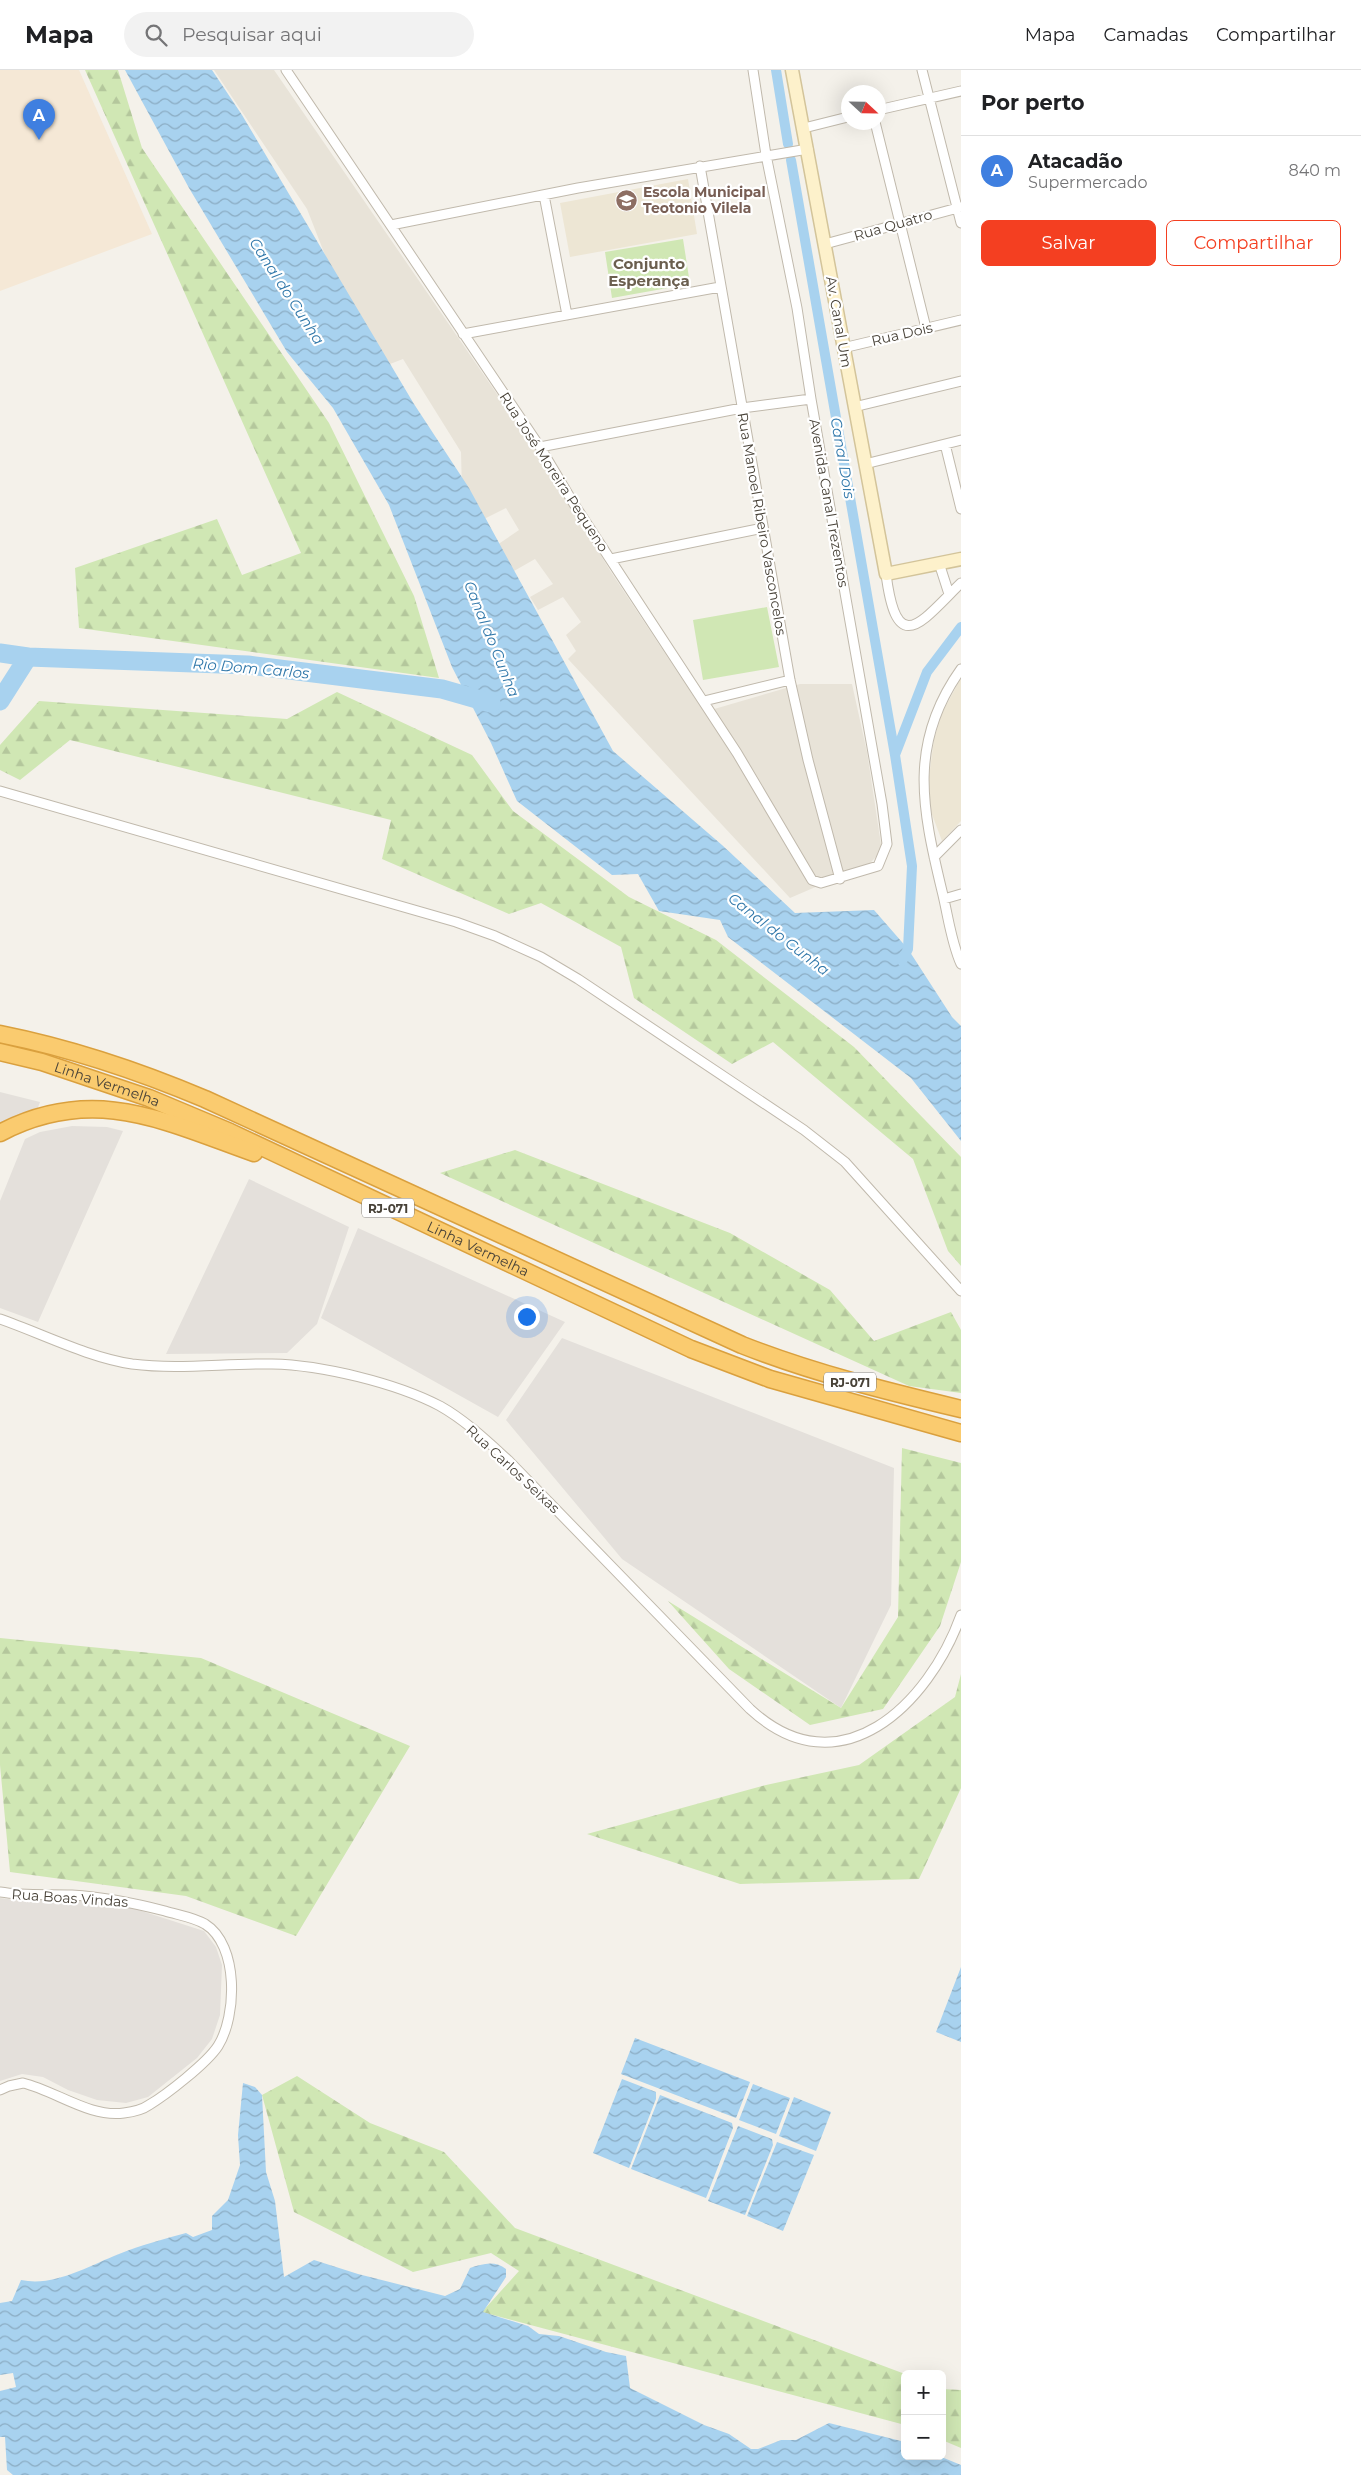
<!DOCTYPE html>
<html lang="pt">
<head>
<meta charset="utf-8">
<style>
  body { margin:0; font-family:Montserrat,sans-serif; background:#f2f2f2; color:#202124 }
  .controls { position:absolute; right:15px; bottom:15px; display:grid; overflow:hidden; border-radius:8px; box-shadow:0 5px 20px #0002 }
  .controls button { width:45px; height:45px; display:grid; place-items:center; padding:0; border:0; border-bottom:1px solid #e0e0e0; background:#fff; color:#202124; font:25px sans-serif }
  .compass { position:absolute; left:841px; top:15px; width:45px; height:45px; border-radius:50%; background:#fff; box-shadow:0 5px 20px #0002; rotate:112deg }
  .you { position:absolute; left:526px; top:1246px; width:18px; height:18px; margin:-12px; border:4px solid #fff; border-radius:50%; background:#1a73e8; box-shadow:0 0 0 8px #1a73e833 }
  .badge { display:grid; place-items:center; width:32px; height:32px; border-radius:50%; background:#f43f21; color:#fff; font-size:16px; font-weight:700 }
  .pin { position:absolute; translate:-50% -41px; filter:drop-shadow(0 1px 2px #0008) }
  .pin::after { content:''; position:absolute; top:26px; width:18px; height:15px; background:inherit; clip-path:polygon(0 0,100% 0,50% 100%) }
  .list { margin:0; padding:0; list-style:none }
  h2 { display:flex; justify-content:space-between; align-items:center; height:65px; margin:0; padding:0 20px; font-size:21px }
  h2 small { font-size:16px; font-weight:400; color:#757577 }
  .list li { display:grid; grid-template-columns:32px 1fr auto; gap:15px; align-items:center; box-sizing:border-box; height:70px; padding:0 20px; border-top:1px solid #e0e0e0 }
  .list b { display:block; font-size:19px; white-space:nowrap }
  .list p { margin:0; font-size:16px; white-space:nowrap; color:#757577 }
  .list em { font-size:16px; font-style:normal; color:#757577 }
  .actions { display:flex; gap:10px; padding:15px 20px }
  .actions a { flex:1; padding:11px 0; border:1px solid #f43f21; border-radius:8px; text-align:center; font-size:18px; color:#f43f21 }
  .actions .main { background:#f43f21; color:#fff }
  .icon { flex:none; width:28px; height:28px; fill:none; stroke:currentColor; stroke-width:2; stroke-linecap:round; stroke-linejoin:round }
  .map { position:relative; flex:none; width:961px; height:2405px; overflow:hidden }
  header { display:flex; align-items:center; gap:30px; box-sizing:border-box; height:70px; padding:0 25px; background:#fff; border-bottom:1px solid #e0e0e0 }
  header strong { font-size:24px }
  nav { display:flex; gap:28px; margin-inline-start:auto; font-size:18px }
  .search { width:350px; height:45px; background:#f2f2f2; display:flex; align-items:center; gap:12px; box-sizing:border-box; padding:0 18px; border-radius:28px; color:#757577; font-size:19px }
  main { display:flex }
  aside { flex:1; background:#fff }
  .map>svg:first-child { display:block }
</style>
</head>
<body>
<header>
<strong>Mapa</strong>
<div class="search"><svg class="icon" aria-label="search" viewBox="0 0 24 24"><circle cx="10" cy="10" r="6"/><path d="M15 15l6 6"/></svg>Pesquisar aqui</div>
<nav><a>Mapa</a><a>Camadas</a><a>Compartilhar</a></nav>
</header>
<main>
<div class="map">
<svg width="961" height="2405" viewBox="0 0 961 2405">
  <defs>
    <pattern id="forest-firs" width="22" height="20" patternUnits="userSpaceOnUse" patternTransform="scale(1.25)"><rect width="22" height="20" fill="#d0e7b4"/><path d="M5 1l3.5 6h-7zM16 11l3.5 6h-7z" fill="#b4c79c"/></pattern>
    <pattern id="water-waves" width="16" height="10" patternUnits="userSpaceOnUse" patternTransform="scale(1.25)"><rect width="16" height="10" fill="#a8d2ef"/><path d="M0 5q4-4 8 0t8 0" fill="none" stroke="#8bacc3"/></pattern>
  </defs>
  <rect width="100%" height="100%" fill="#f4f1ea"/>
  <path fill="#e8e3d8" d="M 214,0 L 274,0 L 541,388 L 611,502 L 704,642 L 800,614 L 852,614 L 867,682 L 882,781 L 869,794 L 790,828 L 568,589 L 576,581 L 566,565 L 581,552 L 563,527 L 538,540 L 530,527 L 553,514 L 535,489 L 514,501 L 497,475 L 519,460 L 506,438 L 480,451 L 462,422 L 461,382 L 403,289 L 390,294 L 336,213 L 307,139 Z"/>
  <path fill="#f5e8d6" d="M 0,0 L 79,0 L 152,164 L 0,221 Z"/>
  <path fill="#e4e0db" d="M 0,1022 L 40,1032 L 37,1040 L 0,1055 Z
    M 72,1056 L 107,1057 L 123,1061 L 38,1252 L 0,1238 L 0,1131 L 25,1069 L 40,1062 Z
    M 249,1109 L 349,1157 L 317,1254 L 287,1283 L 166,1284 Z
    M 358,1158 L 565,1252 L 498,1347 L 321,1248 Z
    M 562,1268 L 894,1398 L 891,1535 L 841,1638 L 622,1489 L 506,1350 Z
    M 0,1828 L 23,1831 L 59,1829 L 123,1835 L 204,1861 L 216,1877 L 222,1895 L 220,1945 L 212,1969 L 197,1988 L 148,2027 L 126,2033 L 97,2030 L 68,2020 L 43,2007 L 22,2004 L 0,2011 Z"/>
  <path fill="#ede6d4" d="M 688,109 L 697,164 L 570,187 L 560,133 Z
    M 961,608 L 961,751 L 942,771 L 930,739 L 929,707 L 934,669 L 942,643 Z"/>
  <path fill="url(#forest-firs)" d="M 85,0 L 118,0 L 142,78 L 329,353 L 414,526 L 439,608 L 79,558 L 75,498 L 217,449 L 242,505 L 301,483 Z
    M 337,622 L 472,685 L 513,741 L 629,827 L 716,870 L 854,977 L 961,1087 L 961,1196 L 948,1181 L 913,1089 L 773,972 L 732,994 L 634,928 L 621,877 L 541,833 L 509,844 L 382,789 L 391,750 L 70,670 L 20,710 L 0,700 L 0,675 L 39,631 L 287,649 Z
    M 515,1080 L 730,1163 L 830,1220 L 874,1271 L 951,1242 L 961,1260 L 961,1323 L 909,1316 L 440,1103 Z
    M 902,1378 L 961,1393 L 961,1492 L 940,1556 L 883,1639 L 810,1655 L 729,1599 L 668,1531 L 841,1638 L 898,1547 Z
    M 0,1568 L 201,1588 L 410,1676 L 296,1866 L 186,1826 L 10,1802 L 0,1695 Z
    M 961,1604 L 961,1718 L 919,1809 L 740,1814 L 587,1764 L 766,1715 L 859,1695 L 955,1627 Z
    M 297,2006 L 370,2053 L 444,2082 L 515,2158 L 905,2304 L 905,2355 L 482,2242 L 519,2201 L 491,2183 L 413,2202 L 294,2142 L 262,2025 Z
    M 942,2319 L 961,2320 L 961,2378 L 942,2370 Z"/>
  <path fill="#d0e7b4" d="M 683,169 L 690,214 L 612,228 L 605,182 Z
    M 767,537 L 779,597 L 703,610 L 693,550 Z"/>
  <path fill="url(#water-waves)" d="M 125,0 L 212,0 L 242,45 L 414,334 L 469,418 L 613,681 L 722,775 L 795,843 L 874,840 L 908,879 L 952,947 L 961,956 L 961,1071 L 911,1008 L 728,867 L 720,850 L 659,841 L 638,804 L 612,805 L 517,731 L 491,673 L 452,597 L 389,435 L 333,338 L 287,282 L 189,118 Z
    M 961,1897 L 961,1972 L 936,1962 Z
    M 635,1968 L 750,2012 L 736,2048 L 621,2004 Z
    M 622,2009 L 656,2022 L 656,2029 L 629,2098 L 593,2083 Z
    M 243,2013 L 255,2017 L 262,2025 L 266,2102 L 275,2131 L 284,2207 L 314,2190 L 358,2204 L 445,2226 L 460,2219 L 470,2198 C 482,2194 495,2190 506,2199 L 506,2207 L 483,2242 L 528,2256 L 539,2264 L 559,2266 L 606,2282 L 626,2286 L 630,2318 L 704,2355 L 729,2364 L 751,2379 L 758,2379 L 781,2370 L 796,2370 L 829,2353 L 905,2372 L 905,2386 L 939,2386 L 961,2395 L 961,2405 L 13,2405 L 7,2400 L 5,2367 L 0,2367 L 0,2321 L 16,2317 L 13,2303 L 0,2305 L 0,2233 L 12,2231 L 21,2210 C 55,2217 88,2196 119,2184 C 141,2175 164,2169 186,2163 L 193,2167 L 212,2160 L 212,2146 L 228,2130 L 240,2095 L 238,2065 Z
    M 753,2014 L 790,2028 L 776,2064 L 739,2050 Z
    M 660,2025 L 732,2053 L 733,2058 L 706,2128 L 631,2099 Z
    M 794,2027 L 831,2042 L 816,2081 L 779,2066 Z
    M 738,2056 L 772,2069 L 773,2075 L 745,2145 L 708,2131 Z
    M 777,2072 L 814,2085 L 783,2161 L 747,2146 Z"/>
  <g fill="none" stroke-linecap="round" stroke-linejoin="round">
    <path stroke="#a8d2ef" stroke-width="10" d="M 776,0 L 788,74
      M 791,90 L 895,685
      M 902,891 L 908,879 L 912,796 L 895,685 L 927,602 L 961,557"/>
    <path stroke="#a8d2ef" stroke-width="19" d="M 0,583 L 28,587
      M 0,631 L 28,587 L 248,595 L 442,619 L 491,633"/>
    <defs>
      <path id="street" d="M 286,0 L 540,377 L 574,434 L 737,683 L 812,810 L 821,813 L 878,796 L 887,774 L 882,734 L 811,329 L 797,238 L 766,85 L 753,0
        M 922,0 L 961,153
        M 878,40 L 961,21
        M 875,52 L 926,258
        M 804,58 L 848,47
        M 700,96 L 790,610 L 808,690 L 840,809
        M 544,125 L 567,245
        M 391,155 L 578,118 L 808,79
        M 825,174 L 961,137
        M 463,264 L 720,217
        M 843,278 L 961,250
        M 854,337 L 961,311
        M 945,374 L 961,439
        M 540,377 L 742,338 L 811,329
        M 865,394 L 961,370
        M 611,489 L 763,458
        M 939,493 L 949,524
        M 886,504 C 897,589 921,552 961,513
        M 961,599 C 908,673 922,738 942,821 C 948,845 951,872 961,894
        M 704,631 L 790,610
        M 0,721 L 456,852 L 495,866 L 541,887 L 578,909 L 804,1060 L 845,1092 L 961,1221
        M 934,787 L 961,760
        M 944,829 L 961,824
        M 0,1249 C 43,1264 87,1287 132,1294 C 179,1300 225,1293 272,1294 C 322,1295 396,1313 440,1336 C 465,1350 487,1371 508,1390 L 750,1639 C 840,1722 929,1634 961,1545
        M 0,1822 C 24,1826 48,1824 72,1825 C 104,1827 134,1833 165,1841 C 178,1845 193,1847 205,1854 C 239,1875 237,1946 218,1976 C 207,1993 166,2025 149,2035 C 142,2040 132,2042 124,2043 C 90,2048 56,2021 23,2013 L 9,2016 L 0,2020"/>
      <path id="secondary" d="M 792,0 L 886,504 L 961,489"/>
      <g id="highway">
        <path d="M 0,964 C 70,978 139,1001 205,1029 L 742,1275 C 813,1303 886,1321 961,1339"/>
        <path id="s1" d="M 0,982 L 42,992 L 149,1028 L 230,1062 L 691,1279 L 770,1309 L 961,1363"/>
        <path d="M 0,1063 C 93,1014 164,1051 254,1083"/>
      </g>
    </defs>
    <use href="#street" stroke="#c0b9ac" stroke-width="11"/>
    <use href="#secondary" stroke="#d3c49a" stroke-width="15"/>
    <use href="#highway" stroke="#daa03e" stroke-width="19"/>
    <use href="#street" stroke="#fff" stroke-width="9"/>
    <use href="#secondary" stroke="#fdf1cb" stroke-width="12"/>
    <use href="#highway" stroke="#facb6f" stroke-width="16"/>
  </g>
  <defs>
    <symbol id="school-disc" viewBox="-11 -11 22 22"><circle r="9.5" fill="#8d6e63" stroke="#fff"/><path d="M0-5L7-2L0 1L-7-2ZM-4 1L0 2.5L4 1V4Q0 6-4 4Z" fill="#fff"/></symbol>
  </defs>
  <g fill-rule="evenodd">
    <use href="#school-disc" x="614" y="118" width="25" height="25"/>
  </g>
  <g text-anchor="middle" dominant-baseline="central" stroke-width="4.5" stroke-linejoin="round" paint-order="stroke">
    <g fill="#fff" stroke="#7f7b74" stroke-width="1">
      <rect x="362" y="1128.5" width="52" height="19" rx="4"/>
      <rect x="824" y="1302.5" width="52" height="19" rx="4"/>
    </g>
    <g font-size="12" font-weight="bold" fill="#484238">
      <text x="388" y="1138">RJ-071</text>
      <text x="850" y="1312">RJ-071</text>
    </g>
    <g font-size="14" font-weight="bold" fill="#785e54" stroke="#fff" text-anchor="start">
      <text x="643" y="122">Escola Municipal<tspan x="643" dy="16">Teotonio Vilela</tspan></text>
    </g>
    <g font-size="14" fill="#484238" stroke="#fff">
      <text transform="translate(893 155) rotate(-16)">Rua Quatro</text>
      <text transform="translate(839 252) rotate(80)">Av. Canal Um</text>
      <text transform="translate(902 264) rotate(-13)">Rua Dois</text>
      <text transform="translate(554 402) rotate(57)">Rua José Moreira Pequeno</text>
      <text transform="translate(829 433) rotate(80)">Avenida Canal Trezentos</text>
      <text transform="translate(762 454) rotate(80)">Rua Manoel Ribeiro Vasconcelos</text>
      <text stroke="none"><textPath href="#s1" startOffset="112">Linha Vermelha</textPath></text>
      <text stroke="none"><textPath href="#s1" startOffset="518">Linha Vermelha</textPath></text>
      <text transform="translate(513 1399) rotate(43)">Rua Carlos Seixas</text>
      <text transform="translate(70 1828) rotate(4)">Rua Boas Vindas</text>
    </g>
    <g font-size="15" font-weight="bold" fill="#6b5f4f" stroke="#fff">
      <text x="649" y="193">Conjunto<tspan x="649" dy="17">Esperança</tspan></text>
    </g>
    <g font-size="15" font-style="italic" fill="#3178aa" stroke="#fff">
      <text transform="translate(287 221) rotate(57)">Canal do Cunha</text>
      <text transform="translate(843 388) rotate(80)">Canal Dois</text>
      <text transform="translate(492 569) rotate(68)">Canal do Cunha</text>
      <text transform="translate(251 598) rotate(5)">Rio Dom Carlos</text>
      <text transform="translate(779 864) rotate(38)">Canal do Cunha</text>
    </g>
  </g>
</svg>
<div class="controls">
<button>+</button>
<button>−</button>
</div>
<svg class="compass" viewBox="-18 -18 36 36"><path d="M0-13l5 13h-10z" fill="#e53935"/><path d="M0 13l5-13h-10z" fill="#757577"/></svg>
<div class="you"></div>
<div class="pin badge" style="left:39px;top:70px;background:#3f7fe0">A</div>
</div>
<aside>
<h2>Por perto<small></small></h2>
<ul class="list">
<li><span class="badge" style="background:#3f7fe0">A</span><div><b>Atacadão</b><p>Supermercado</p></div><em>840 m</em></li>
</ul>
<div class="actions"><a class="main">Salvar</a><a>Compartilhar</a></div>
</aside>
</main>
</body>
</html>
